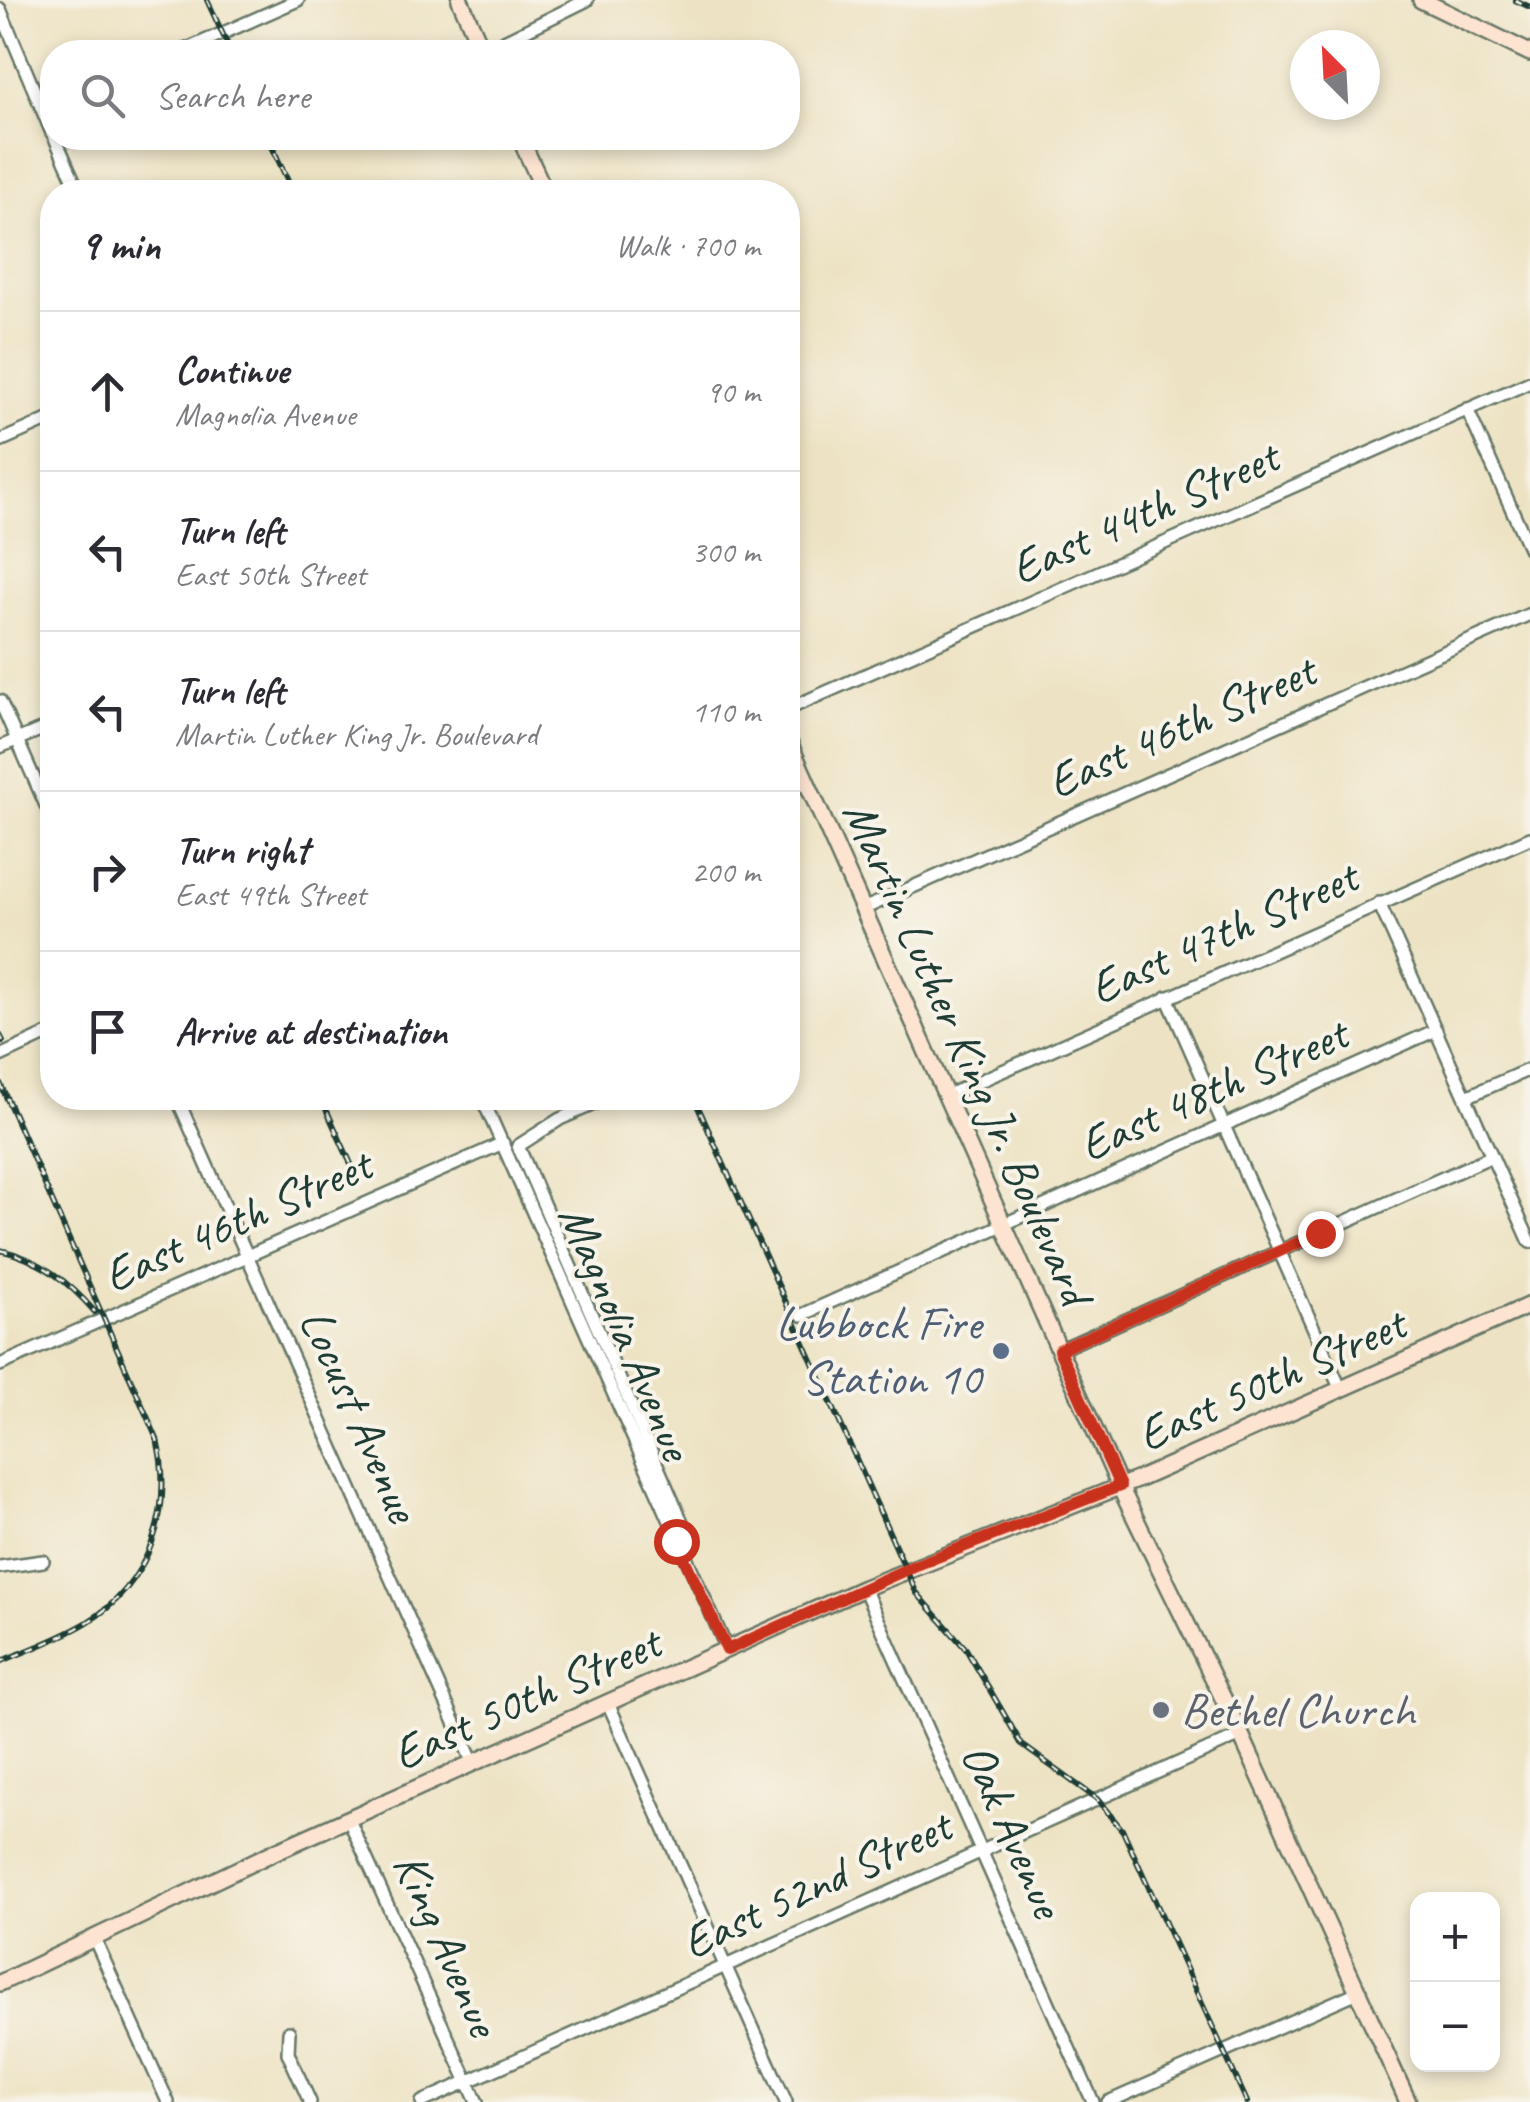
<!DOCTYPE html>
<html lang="en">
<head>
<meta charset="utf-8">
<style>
  body { margin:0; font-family:Caveat,sans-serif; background:#f7f7f7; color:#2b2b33 }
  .controls { position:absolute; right:30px; bottom:30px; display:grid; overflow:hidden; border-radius:20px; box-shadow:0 5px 15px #0003 }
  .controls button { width:90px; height:90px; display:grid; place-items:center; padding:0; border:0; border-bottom:2px solid #e1e1e2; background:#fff; color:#2b2b33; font:50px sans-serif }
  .compass { position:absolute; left:1290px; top:30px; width:90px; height:90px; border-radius:50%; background:#fff; box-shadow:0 5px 15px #0003; rotate:336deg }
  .stop { position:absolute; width:30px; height:30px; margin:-22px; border:8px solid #c8321e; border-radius:50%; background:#fff }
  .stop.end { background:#c8321e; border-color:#fff; box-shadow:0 2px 10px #0008 }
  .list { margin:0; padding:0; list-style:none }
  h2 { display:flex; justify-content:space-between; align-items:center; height:130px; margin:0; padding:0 40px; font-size:42px }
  h2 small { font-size:32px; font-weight:400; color:#7c7c81 }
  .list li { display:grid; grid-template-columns:65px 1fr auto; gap:30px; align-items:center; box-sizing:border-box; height:160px; padding:0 40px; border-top:2px solid #e1e1e2 }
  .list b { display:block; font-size:38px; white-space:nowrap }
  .list p { margin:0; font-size:32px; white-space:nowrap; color:#7c7c81 }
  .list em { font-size:32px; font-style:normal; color:#7c7c81 }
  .icon { flex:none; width:55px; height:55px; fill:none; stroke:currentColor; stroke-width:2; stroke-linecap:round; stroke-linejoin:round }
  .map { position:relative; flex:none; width:1530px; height:2102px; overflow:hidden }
  .search { position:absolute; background:#fff; box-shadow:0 5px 15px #0003; left:40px; top:40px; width:760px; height:110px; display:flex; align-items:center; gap:25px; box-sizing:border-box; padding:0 35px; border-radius:40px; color:#7c7c81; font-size:38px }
  .panel { position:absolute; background:#fff; box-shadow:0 5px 15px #0003; left:40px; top:180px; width:760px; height:930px; border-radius:40px }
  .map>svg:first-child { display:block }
</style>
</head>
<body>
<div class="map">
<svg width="1530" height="2102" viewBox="0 0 1530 2102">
  <rect width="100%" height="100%" fill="#f7f3e8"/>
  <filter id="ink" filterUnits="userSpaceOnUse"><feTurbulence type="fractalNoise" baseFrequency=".01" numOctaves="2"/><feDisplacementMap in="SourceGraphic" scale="20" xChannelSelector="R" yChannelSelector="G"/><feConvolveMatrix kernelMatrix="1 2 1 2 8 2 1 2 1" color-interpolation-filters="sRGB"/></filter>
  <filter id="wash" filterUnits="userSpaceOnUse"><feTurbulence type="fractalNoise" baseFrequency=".0048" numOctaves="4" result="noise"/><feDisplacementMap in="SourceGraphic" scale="40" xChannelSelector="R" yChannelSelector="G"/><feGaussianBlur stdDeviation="2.25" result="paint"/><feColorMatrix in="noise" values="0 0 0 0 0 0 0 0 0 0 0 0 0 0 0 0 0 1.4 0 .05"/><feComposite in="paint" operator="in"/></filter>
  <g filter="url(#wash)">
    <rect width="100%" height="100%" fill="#ede3c4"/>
  </g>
  <g filter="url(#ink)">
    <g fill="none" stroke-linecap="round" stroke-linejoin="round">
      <defs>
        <path id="street" d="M 0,9 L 52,133
          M 180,52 L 298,0
          M 482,52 L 587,0
          M 55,138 L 79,192
          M 1467,409 L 1530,550
          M 0,441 L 52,418
          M 0,701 L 52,819
          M 788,709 L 1530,382
          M 0,747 L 52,725
          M 1379,903 L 1530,1242
          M 863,909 L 1530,614
          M 1167,997 L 1341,1390
          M 0,1056 L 52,1032
          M 946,1096 L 1530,838
          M 1466,1097 L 1530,1069
          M 177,1098 L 473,1763
          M 482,1098 L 727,1649
          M 608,1098 L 560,1119 L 518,1146 L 688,1536
          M 802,1315 L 1436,1030
          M 1059,1350 L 1492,1156
          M 0,1365 L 503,1143
          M 0,1567 L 43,1561
          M 864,1588 L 1093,2102
          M 608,1703 L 786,2102
          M 348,1818 L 477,2102
          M 95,1940 L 168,2102
          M 289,2032 L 288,2053 L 310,2102
          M 422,2102 L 1241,1735
          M 1108,2102 L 1360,1991"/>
        <path id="secondary" d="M 460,0 L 483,52
          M 1421,0 L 1530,53
          M 520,138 L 545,192
          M 788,740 L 1120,1487 L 1241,1735 L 1408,2102
          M 0,1983 L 274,1852 L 864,1588 L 1139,1479 L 1530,1305"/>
      </defs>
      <use href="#street" stroke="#677766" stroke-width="16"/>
      <use href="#secondary" stroke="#677766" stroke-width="20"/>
      <use href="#street" stroke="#fff" stroke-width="11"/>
      <use href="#secondary" stroke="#fde4d1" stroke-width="15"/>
      <defs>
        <path id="rail" d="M 207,0 L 231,52
          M 1515,0 L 1530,7
          M 268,138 L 293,192
          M 0,1035 L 3,1041
          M 0,1083 L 157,1439 C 174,1509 150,1585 86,1623 C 59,1639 28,1650 0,1662
          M 321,1098 L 351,1164
          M 694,1098 L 916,1592 L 966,1649 L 1022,1745 L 1097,1799 L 1123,1831 L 1247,2102
          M 0,1250 C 40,1259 69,1282 95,1312"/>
      </defs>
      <use href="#rail" stroke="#1f3d34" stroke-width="6"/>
      <use href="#rail" stroke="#f7f3e8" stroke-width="2.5" stroke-dasharray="8" stroke-linecap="butt"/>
    </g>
  </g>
  <g fill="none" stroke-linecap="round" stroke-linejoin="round" filter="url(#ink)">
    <path stroke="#c8321e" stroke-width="12" d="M 676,1541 L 727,1650 L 914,1566 L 1120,1486 L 1059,1350 L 1320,1233"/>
  </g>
  <circle fill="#5c6f8a" stroke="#f7f3e8" stroke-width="4" cx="1001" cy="1351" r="10"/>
  <circle fill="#6b7280" stroke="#f7f3e8" stroke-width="4" cx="1161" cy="1710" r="10"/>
  <g text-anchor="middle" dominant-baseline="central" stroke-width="8" stroke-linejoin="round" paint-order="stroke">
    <g font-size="48" fill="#1f3d34" stroke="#f7f3e8">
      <text transform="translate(1144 512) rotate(-24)">East 44th Street</text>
      <text transform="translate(1181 726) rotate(-24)">East 46th Street</text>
      <text transform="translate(1223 932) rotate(-24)">East 47th Street</text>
      <text transform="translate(968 1052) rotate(66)">Martin Luther King Jr. Boulevard</text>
      <text transform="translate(1213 1089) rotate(-24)">East 48th Street</text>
      <text transform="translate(237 1220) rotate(-24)">East 46th Street</text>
      <text transform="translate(626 1332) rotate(67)">Magnolia Avenue</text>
      <text transform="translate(1271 1379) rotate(-24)">East 50th Street</text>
      <text transform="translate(360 1415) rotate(66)">Locust Avenue</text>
      <text transform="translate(526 1698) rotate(-24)">East 50th Street</text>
      <text transform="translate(1013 1830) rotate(66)">Oak Avenue</text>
      <text transform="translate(816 1884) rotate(-25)">East 52nd Street</text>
      <text transform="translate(447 1944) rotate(66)">King Avenue</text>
    </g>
    <g font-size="48" fill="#4e5e75" stroke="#f7f3e8" text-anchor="end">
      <text x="981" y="1323">Lubbock Fire<tspan x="981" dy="55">Station 10</tspan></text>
    </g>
    <g font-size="48" fill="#5b616d" stroke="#f7f3e8" text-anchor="start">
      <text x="1181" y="1710">Bethel Church</text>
    </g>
  </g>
</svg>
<div class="controls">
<button>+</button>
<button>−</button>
</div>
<svg class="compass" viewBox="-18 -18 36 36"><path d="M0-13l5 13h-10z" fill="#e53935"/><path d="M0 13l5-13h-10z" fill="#7c7c81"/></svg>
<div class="stop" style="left:676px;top:1541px"></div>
<div class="stop end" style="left:1320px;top:1233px"></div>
<div class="search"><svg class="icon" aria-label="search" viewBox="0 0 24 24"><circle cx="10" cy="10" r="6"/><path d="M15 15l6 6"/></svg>Search here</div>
<section class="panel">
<h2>9 min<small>Walk · 700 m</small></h2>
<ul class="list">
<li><svg class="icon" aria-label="ahead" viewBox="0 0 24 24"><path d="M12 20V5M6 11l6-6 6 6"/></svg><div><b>Continue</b><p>Magnolia Avenue</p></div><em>90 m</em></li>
<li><svg class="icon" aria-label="left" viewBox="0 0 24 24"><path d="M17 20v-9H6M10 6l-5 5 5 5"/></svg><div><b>Turn left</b><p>East 50th Street</p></div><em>300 m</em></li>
<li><svg class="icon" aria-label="left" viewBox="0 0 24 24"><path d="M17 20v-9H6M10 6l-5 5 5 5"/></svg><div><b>Turn left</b><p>Martin Luther King Jr. Boulevard</p></div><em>110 m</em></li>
<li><svg class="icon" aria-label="right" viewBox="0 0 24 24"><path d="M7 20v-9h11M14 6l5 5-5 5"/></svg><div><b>Turn right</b><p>East 49th Street</p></div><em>200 m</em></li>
<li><svg class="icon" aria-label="arrive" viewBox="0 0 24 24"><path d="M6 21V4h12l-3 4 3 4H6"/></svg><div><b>Arrive at destination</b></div></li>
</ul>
</section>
</div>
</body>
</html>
